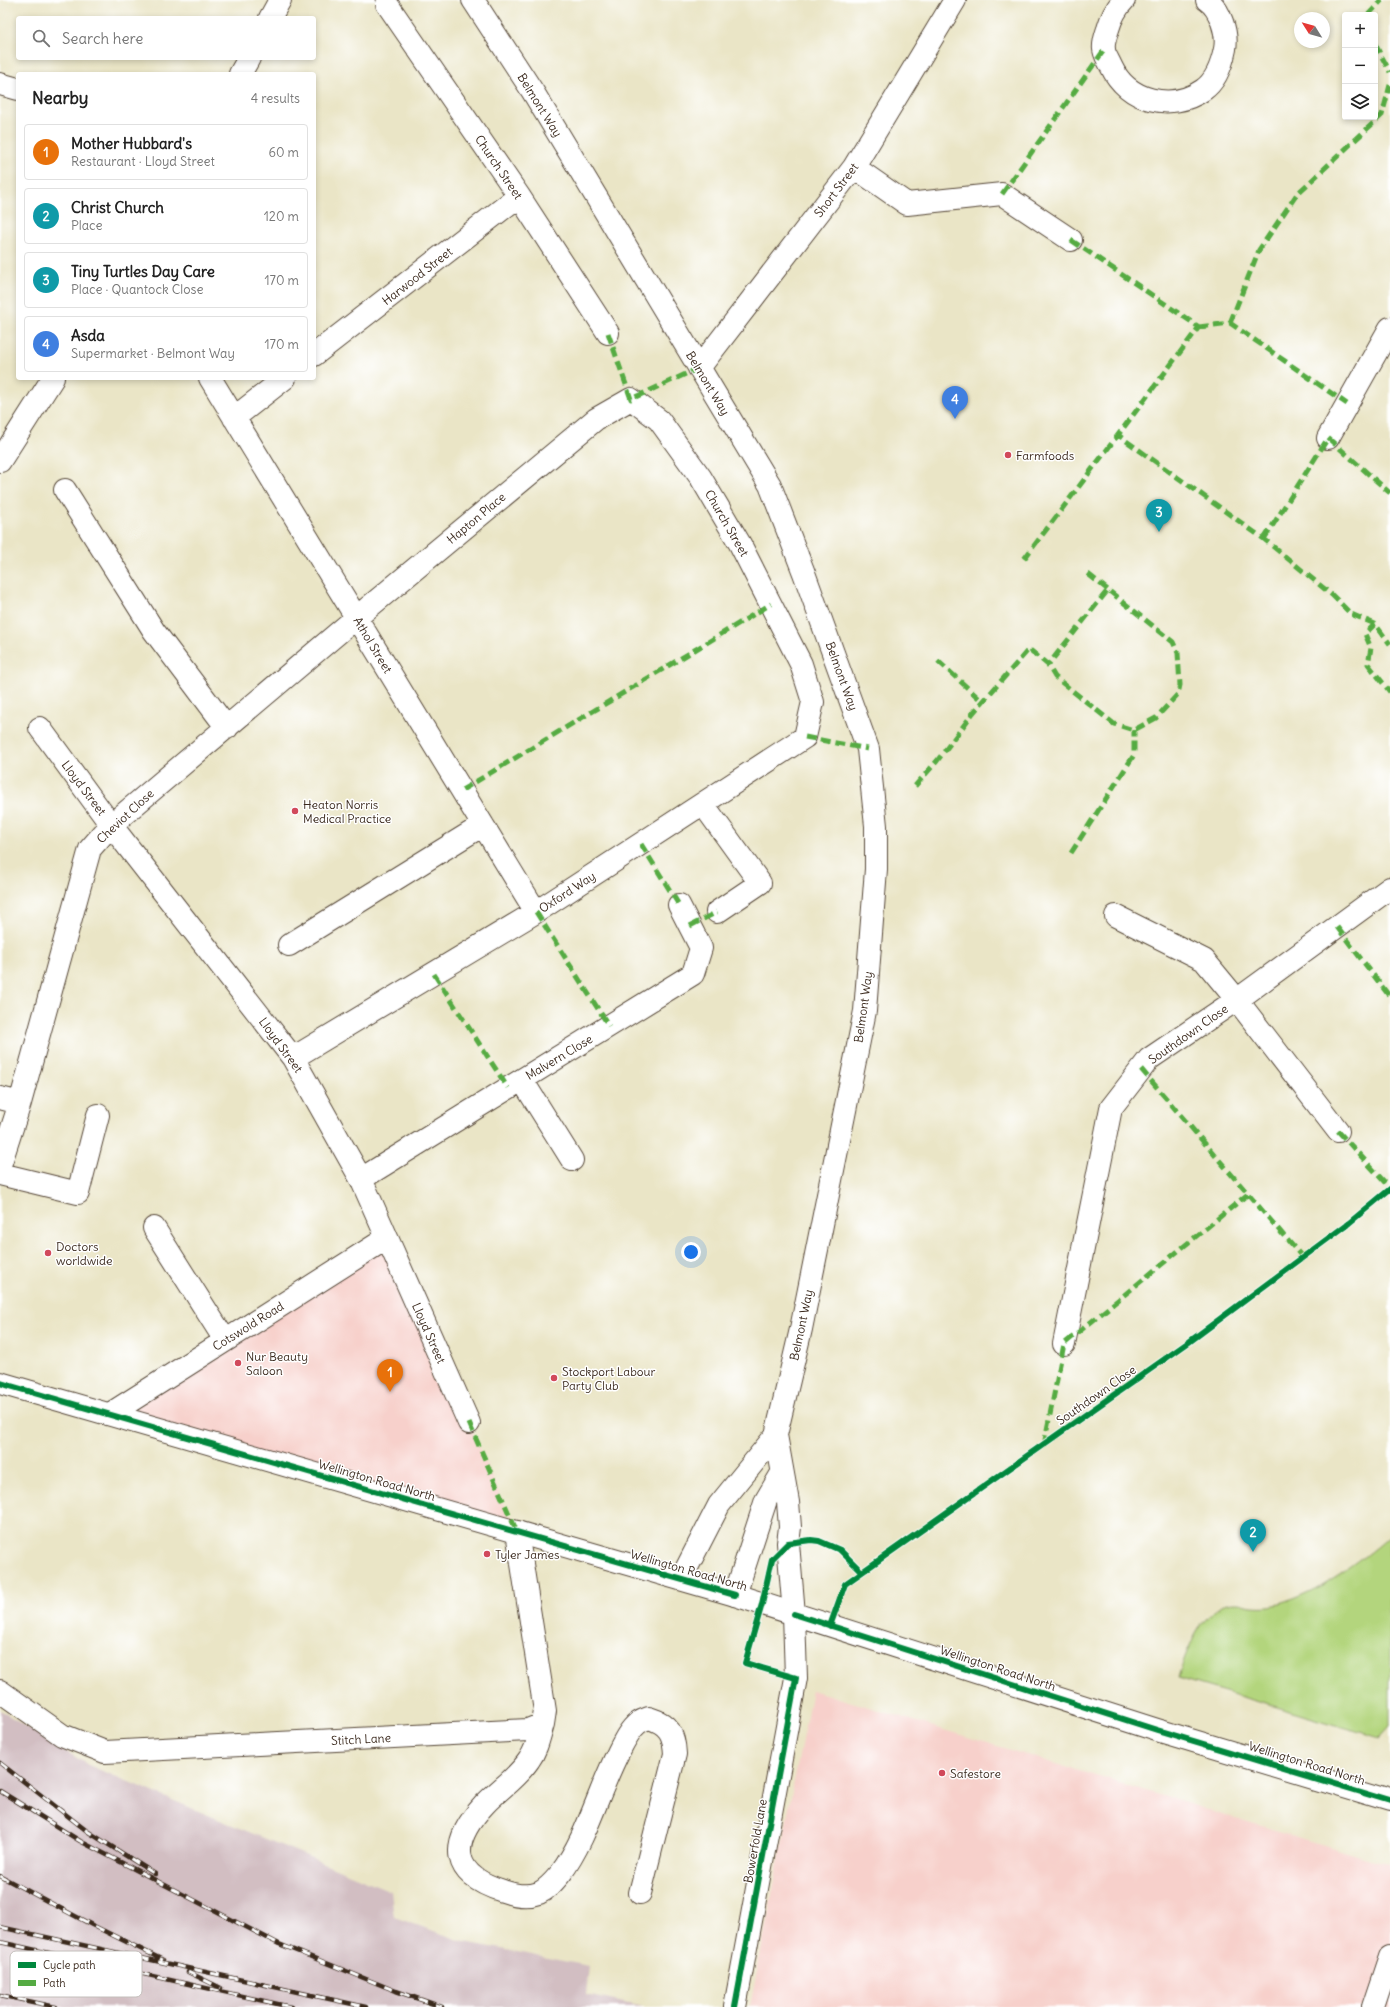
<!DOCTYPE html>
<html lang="en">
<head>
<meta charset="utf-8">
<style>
  body { margin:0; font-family:Delius,sans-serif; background:#f2f2f2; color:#222 }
  .controls { position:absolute; right:12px; top:12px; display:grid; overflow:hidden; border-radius:4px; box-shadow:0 2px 6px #0003 }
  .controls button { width:36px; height:36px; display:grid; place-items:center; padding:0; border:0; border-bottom:1px solid #e0e0e0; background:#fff; color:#222; font:20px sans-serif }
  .compass { position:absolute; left:1294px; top:12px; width:36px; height:36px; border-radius:50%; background:#fff; box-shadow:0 2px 6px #0003; rotate:307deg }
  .you { position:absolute; left:691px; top:1252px; width:14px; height:14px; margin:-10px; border:3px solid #fff; border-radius:50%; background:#1a73e8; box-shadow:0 0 0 6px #1a73e833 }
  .badge { display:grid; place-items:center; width:26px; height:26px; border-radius:50%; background:#d1495b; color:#fff; font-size:13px; font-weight:700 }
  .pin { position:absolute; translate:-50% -33px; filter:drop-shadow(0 1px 2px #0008) }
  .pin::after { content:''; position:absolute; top:21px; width:14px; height:12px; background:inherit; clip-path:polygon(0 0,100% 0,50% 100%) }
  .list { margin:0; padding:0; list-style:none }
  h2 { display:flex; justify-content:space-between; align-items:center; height:52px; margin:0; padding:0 16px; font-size:17px }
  h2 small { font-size:13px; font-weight:400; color:#767676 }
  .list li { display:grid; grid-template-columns:26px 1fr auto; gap:12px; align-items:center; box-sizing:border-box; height:56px; margin:0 8px 8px; padding:0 8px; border:1px solid #e0e0e0; border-radius:4px }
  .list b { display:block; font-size:15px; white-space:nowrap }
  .list p { margin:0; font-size:13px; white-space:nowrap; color:#767676 }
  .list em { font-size:13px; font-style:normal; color:#767676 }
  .icon { flex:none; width:22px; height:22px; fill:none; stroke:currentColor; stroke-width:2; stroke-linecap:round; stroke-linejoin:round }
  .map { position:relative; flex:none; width:1390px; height:2007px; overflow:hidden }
  .search { position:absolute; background:#fff; box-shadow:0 2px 6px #0003; left:16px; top:16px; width:300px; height:44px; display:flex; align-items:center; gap:10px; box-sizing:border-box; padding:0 14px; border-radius:4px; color:#767676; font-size:15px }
  .panel { position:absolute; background:#fff; box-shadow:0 2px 6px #0003; left:16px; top:72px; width:300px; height:308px; border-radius:4px }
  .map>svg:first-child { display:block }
</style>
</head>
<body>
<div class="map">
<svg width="1390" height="2007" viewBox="0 0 1390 2007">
  <rect width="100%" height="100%" fill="#fff"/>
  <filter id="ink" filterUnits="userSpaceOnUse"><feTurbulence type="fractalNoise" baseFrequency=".025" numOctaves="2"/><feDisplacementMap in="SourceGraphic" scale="8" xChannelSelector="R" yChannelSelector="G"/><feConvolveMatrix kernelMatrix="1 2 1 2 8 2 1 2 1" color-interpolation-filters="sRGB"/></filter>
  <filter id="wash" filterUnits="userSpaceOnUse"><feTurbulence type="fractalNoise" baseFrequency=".012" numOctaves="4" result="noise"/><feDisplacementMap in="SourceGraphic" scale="16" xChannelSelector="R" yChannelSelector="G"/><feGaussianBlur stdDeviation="0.9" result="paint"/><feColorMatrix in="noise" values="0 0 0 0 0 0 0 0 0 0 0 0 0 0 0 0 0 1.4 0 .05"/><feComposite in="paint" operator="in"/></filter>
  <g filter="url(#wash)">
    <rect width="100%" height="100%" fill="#eae5c6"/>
    <path fill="#f7d0cb" d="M 387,1240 L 516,1531 L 110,1414 Z
      M 812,1690 L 1390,1865 L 1390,2007 L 750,2007 Z"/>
    <path fill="#d2bec2" d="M 0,1710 L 88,1765 L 391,1891 L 394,1917 L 465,1942 L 589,1966 L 586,1995 L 643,2007 L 0,2007 Z"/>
    <path fill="#b3d57d" stroke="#77804e" d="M 1390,1536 L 1390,1727 L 1380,1738 L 1178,1678 C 1185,1653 1205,1601 1236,1603 C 1239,1603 1242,1604 1245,1605 C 1256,1607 1268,1607 1279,1604 C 1320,1592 1358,1564 1390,1536 Z"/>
  </g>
  <g filter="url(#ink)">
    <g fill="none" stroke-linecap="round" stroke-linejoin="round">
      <defs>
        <path id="minor" d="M 473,0 L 533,92 L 770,485 L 804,573 L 868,749 L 876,826 L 876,869 L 865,1011 L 801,1329 L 776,1435 L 788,1502 L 790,1527 L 788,1543 L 794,1614 L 796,1678 L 735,2007
          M 1124,0 C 1117,7 1111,19 1108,29 C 1106,35 1103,43 1104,49 C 1104,54 1109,61 1111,66 C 1127,101 1171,112 1203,90 C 1216,81 1222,64 1225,49 C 1228,33 1220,9 1207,0
          M 387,4 L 519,196 L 608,333
          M 270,18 L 280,0
          M 240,74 L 249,58
          M 0,84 L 18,89
          M 854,167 L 907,204 L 1002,194 L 1071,240
          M 314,355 L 519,196
          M 699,368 L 854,167 L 955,0
          M 210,378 L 536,912
          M 234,418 L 285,378
          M 1328,438 L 1390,328
          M 0,461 L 53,378
          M 65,490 L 154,631 L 227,728
          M 40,728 L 111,825 L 293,1058 L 361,1179 L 469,1423
          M 703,804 L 760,883 L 717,912
          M 1116,916 L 1204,960 L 1237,1000 L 1338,1131
          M 289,945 L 483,825
          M 522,1080 L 572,1160
          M 0,1098 L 20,1103
          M 0,1165 L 20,1103 L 90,849 L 111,825 L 357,617 L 596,419 L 631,399 L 659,420 L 701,478 L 740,544 L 801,664 L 813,702 L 805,737 L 536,912 L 293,1058
          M 0,1174 L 78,1193 L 98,1115
          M 361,1179 L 693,974 L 701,948 L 679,905
          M 154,1228 L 225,1340
          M 1064,1344 L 1111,1108 L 1149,1059 L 1245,994 L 1390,888
          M 110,1414 L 387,1238
          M 681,1579 L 719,1505 L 776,1435
          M 735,1595 L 766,1500 L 782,1473
          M 0,1691 L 62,1735 L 105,1752 L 528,1730 L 543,1724 L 545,1711 L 517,1532
          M 543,1724 C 539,1737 537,1749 529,1760 C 517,1778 498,1790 484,1805 C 448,1844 451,1875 503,1891 C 514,1895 528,1897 539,1893 C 548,1889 555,1880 561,1873 C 587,1838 598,1792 618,1753 C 623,1743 629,1730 638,1723 C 641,1721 646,1719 649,1718 C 669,1724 674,1734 675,1754 L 640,1893
          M 1373,2007 L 1390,1956"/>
        <path id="highway" d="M 0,1383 L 735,1595 L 1157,1730 L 1390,1800"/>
      </defs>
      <use href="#minor" stroke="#554637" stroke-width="24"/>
      <use href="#highway" stroke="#554637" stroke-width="24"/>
      <use href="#minor" stroke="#fff" stroke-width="22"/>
      <use href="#highway" stroke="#fff" stroke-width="22"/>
      <defs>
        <path id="rail" d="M 0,1763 L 87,1831 L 155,1874
          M 0,1791 L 80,1841 L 279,1944 L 396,1991 L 442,2007
          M 0,1876 L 92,1925 L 163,1960
          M 0,1927 L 366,2007
          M 0,1942 L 291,2007
          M 188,1972 L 221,1988
          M 0,1995 L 56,2007"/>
      </defs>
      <use href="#rail" stroke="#3b2a1e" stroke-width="4.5"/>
      <use href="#rail" stroke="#fff" stroke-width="3" stroke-dasharray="9" stroke-linecap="butt"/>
      <path stroke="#55ab43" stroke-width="5" stroke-dasharray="10 5" stroke-linecap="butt" d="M 1368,15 L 1382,0
        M 1375,44 L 1390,72
        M 1002,194 L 1104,50
        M 1071,240 L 1199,327 L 1118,435 L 1264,539 L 1332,595 L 1351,614 L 1375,624 L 1390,644
        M 1230,323 L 1259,250 L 1297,194 L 1382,115 L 1390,85
        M 1199,327 L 1230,323 L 1347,404
        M 608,333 L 631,399 L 699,368
        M 1264,539 L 1328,438 L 1390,493
        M 1024,559 L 1118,435
        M 1088,574 L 1108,590
        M 1375,624 L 1365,634 L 1371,648 L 1368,664 L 1390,692
        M 938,661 L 983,702
        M 805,737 L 868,749
        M 915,786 L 937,761 L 973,713 L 1029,649 L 1048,665 L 1055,677 L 1114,724 L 1134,730 L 1156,718 L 1178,694 L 1180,685 L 1178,653 L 1173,642 L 1108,590 L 1048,665
        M 462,790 L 771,604
        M 641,844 L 679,905
        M 1071,853 L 1134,755 L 1134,730
        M 536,912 L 609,1026
        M 690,926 L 717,912
        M 1337,927 L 1390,997
        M 434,974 L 508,1088
        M 1141,1069 L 1303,1258
        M 1338,1131 L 1390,1188
        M 469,1423 L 517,1532
        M 1044,1445 L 1064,1344 L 1248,1194"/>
      <defs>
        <path id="cycleway" d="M 0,1383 L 735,1595
          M 794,1614 L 1157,1730 L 1390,1800
          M 830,1626 L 845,1584 L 1189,1342 L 1349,1223 L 1390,1189
          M 735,2007 L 796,1678 L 745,1663 L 762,1604 L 772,1559 L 788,1543 L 811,1540 L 819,1541 L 840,1550 L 861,1571"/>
      </defs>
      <use href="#cycleway" stroke="#fff" stroke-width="8"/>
      <use href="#cycleway" stroke="#00873e" stroke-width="6"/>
    </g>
  </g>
  <g fill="#d1495b" stroke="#fff" stroke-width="1.5">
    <circle cx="1008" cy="455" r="4"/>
    <circle cx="295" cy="811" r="4"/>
    <circle cx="48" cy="1253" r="4"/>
    <circle cx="238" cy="1363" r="4"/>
    <circle cx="554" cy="1378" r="4"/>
    <circle cx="487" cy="1554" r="4"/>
    <circle cx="942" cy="1773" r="4"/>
  </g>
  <g text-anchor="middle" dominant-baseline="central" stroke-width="3" stroke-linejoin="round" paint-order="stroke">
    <g font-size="12" fill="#3b2a1e" stroke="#fff">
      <text transform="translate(540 105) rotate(58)">Belmont Way</text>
      <text transform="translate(499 167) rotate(56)">Church Street</text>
      <text transform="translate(836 190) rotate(-53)">Short Street</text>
      <text transform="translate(417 276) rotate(-38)">Harwood Street</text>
      <text transform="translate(708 383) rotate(59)">Belmont Way</text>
      <text transform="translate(476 518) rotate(-40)">Hapton Place</text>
      <text transform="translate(727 523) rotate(60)">Church Street</text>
      <text transform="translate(373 645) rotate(59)">Athol Street</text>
      <text transform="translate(842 676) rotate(70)">Belmont Way</text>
      <text transform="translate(84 788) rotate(53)">Lloyd Street</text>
      <text transform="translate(125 816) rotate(-43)">Cheviot Close</text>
      <text transform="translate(567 892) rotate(-33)">Oxford Way</text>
      <text transform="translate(863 1007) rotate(-82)">Belmont Way</text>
      <text transform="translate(1188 1034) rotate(-35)">Southdown Close</text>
      <text transform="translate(281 1045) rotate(54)">Lloyd Street</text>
      <text transform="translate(559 1057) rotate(-31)">Malvern Close</text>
      <text transform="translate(801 1325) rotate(-78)">Belmont Way</text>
      <text transform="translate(248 1326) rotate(-32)">Cotswold Road</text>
      <text transform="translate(429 1333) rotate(66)">Lloyd Street</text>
      <text transform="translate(1096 1395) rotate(-35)">Southdown Close</text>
      <text transform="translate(377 1480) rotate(16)">Wellington Road North</text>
      <text transform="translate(689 1570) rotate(16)">Wellington Road North</text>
      <text transform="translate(998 1668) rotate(18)">Wellington Road North</text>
      <text transform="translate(361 1739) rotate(-3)">Stitch Lane</text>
      <text transform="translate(1307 1763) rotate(17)">Wellington Road North</text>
      <text transform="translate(755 1841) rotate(-80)">Bowerfold Lane</text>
    </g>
    <g font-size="12" fill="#3b2a1e" stroke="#fff" text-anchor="start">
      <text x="1016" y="455">Farmfoods</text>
      <text x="303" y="804">Heaton Norris<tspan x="303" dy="14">Medical Practice</tspan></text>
      <text x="56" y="1246">Doctors<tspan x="56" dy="14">worldwide</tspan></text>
      <text x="246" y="1356">Nur Beauty<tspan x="246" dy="14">Saloon</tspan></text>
      <text x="562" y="1371">Stockport Labour<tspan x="562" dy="14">Party Club</tspan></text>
      <text x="495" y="1554">Tyler James</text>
      <text x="950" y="1773">Safestore</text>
    </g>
  </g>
  <rect x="10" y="1951" width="132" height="46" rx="6" fill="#fff" stroke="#c4bfbc" stroke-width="1"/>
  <rect x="18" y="1962" width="18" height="6" fill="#00873e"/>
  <rect x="18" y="1980" width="18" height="6" fill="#55ab43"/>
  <g font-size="11" fill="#3b2a1e">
    <text x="43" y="1969">Cycle path</text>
    <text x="43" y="1987">Path</text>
  </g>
</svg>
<div class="controls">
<button>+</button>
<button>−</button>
<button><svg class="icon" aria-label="layers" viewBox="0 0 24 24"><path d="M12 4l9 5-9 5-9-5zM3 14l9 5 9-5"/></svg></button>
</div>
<svg class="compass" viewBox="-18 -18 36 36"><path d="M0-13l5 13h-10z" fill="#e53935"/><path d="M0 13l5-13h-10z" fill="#767676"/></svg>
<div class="you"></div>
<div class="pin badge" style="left:390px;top:1392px;background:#e8710a">1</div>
<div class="pin badge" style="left:1253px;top:1552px;background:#0f9aa8">2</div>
<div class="pin badge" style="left:1159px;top:532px;background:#0f9aa8">3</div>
<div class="pin badge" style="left:955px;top:419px;background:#3f7fe0">4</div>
<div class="search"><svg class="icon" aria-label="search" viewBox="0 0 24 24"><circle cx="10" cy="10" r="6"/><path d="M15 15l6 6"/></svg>Search here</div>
<section class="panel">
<h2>Nearby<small>4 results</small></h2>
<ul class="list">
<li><span class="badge" style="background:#e8710a">1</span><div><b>Mother Hubbard's</b><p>Restaurant · Lloyd Street</p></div><em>60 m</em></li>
<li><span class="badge" style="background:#0f9aa8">2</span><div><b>Christ Church</b><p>Place</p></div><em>120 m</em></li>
<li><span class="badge" style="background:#0f9aa8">3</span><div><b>Tiny Turtles Day Care</b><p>Place · Quantock Close</p></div><em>170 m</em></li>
<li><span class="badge" style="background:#3f7fe0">4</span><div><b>Asda</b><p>Supermarket · Belmont Way</p></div><em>170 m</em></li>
</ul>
</section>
</div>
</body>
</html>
